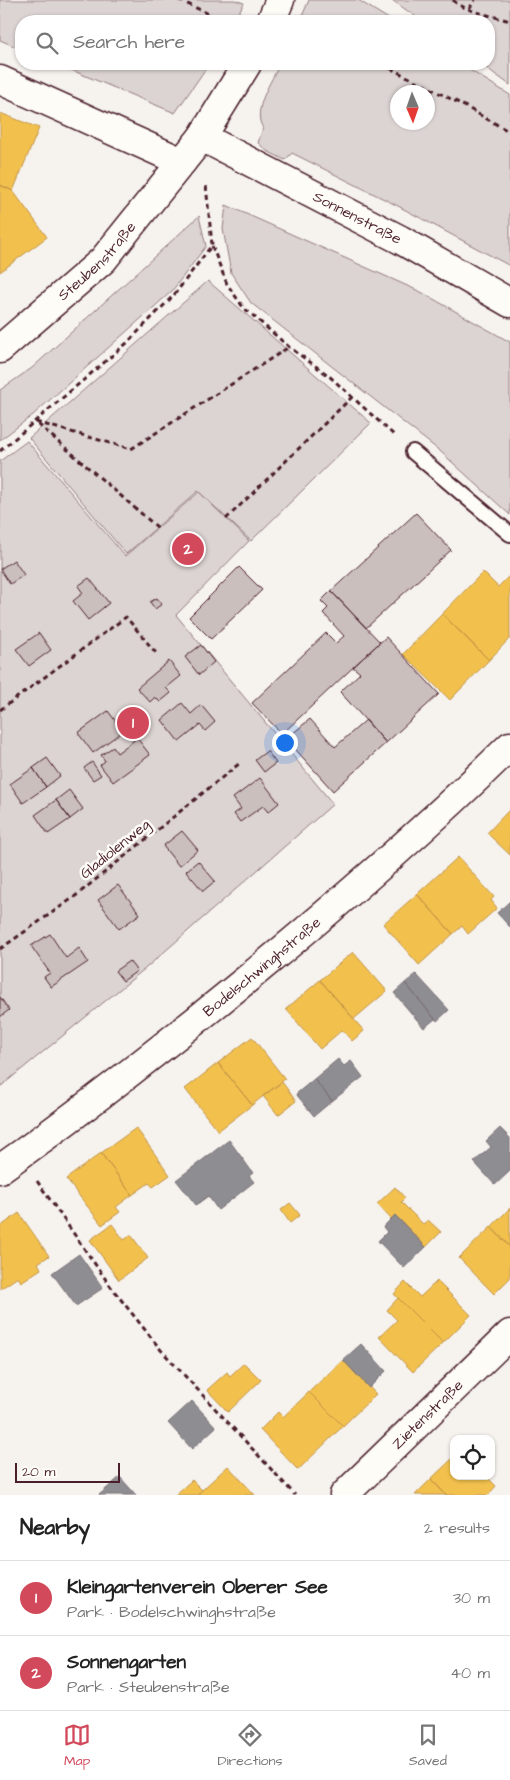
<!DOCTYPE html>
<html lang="en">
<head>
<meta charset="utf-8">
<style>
  body { margin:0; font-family:"Architects Daughter",sans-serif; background:#f2f2f2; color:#222 }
  .controls { position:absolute; right:15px; bottom:15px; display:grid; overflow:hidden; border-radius:10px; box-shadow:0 1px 4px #0004 }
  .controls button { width:45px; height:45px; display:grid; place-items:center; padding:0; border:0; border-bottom:1px solid #e0e0e0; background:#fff; color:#222; font:25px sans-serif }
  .compass { position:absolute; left:390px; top:85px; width:45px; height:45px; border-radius:50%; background:#fff; box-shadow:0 1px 4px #0004; rotate:178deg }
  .scale { position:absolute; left:15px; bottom:12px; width:105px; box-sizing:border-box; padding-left:5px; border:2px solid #4a1f2b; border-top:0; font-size:14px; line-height:18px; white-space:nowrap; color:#4a1f2b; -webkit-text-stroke:4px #fdfcf7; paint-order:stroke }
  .you { position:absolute; left:284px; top:742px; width:18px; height:18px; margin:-12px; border:4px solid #fff; border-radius:50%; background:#1a73e8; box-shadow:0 0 0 8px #1a73e833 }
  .badge { display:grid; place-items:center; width:32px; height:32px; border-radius:50%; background:#d1495b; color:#fff; font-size:16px; font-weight:700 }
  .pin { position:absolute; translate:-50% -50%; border:2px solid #fff; box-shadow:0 1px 5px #0006 }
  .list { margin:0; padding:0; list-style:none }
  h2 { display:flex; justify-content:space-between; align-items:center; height:65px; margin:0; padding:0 20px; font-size:21px }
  h2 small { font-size:16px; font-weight:400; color:#767676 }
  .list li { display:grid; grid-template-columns:32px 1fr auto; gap:15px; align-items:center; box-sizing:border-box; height:75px; padding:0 20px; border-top:1px solid #e0e0e0 }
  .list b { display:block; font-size:19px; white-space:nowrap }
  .list p { margin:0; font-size:16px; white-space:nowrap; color:#767676 }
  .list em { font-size:16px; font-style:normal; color:#767676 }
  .icon { flex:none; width:28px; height:28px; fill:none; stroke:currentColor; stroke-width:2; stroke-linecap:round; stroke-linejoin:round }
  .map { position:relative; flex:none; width:510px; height:1495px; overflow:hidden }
  .search { position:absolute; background:#fff; box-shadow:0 1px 4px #0004; left:15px; right:15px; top:15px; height:55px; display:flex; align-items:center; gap:12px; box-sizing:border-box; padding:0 18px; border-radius:20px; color:#767676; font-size:19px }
  .sheet { height:215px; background:#fff }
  nav { display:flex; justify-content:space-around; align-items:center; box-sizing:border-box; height:70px; border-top:1px solid #e0e0e0; background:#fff; font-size:14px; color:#767676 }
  nav a { display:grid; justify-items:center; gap:2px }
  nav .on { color:#d1495b }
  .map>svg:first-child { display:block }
</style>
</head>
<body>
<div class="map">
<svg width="510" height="1495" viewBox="0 0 510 1495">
  <rect width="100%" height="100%" fill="#f6f3ef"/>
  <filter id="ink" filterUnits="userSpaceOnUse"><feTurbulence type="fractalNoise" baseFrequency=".02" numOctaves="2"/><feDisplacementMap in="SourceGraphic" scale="10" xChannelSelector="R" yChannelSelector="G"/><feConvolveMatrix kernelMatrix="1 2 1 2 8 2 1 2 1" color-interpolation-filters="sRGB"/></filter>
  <g filter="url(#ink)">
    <path fill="#dcd4d2" stroke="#937a7e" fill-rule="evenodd" d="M 0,0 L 235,0 L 244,3 L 234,21 L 21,21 L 21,49 L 0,40 Z
      M 309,0 L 358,0 L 392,21 L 300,21 Z
      M 392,0 L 510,0 L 510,85 L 481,64 L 489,64 L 489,21 L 422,21 Z
      M 57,64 L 209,64 L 175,113 Z
      M 280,64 L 460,64 L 510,95 L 510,266 L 398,206 L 292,153 L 285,160 L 267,151 L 258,143 L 263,128 C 251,111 272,80 280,64 ZM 398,92 L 428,92 L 428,122 L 398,122 Z
      M 226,205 L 421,292 L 510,342 L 510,515 L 441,452 L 251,303 L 231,273 L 223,229 Z
      M 199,216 L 206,246 L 172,291 L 33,415 L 0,440 L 0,390 L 32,368 Z
      M 208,281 L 371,423 L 251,541 L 198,491 L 126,554 L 29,438 Z
      M 27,441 L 125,556 L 199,492 L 249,541 L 176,615 L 333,804 L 147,967 L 0,1087 L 0,461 Z"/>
    <path fill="#f2c14e" stroke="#c09044" d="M 0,113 L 39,128 L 13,191 L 0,185 Z
      M 0,185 L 13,191 L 47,237 L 0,272 Z
      M 483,572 L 498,587 L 509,576 L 510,577 L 510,638 L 489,660 L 442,614 Z
      M 442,614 L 489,660 L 450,700 L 403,654 Z
      M 510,809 L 510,855 L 487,833 Z
      M 458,857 L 494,897 L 491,900 L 497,908 L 468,934 L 462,926 L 453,934 L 417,894 Z
      M 417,894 L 453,934 L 419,965 L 383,924 Z
      M 353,952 L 387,991 L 354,1019 L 320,980 Z
      M 320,980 L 364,1031 L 352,1041 L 342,1030 L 320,1049 L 286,1009 Z
      M 252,1037 L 285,1079 L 252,1105 L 218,1063 Z
      M 218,1063 L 252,1105 L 218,1131 L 185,1089 Z
      M 282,1082 L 296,1101 L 278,1115 L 263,1096 Z
      M 136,1128 L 170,1175 L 153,1187 L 149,1183 L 132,1195 L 101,1153 Z
      M 101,1153 L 132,1195 L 116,1207 L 120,1212 L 102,1225 L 66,1179 Z
      M 395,1187 L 405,1198 L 401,1202 L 423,1224 L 428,1220 L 441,1232 L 426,1247 L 395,1215 L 391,1219 L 377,1204 Z
      M 290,1203 L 300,1215 L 290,1223 L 281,1210 Z
      M 510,1208 L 510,1247 L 491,1227 Z
      M 19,1213 L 49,1256 L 38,1263 L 41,1269 L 21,1282 L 18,1277 L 0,1289 L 0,1227 Z
      M 112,1224 L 124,1240 L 131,1235 L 148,1258 L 119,1280 L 90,1240 Z
      M 491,1227 L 510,1247 L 510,1278 L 494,1294 L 459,1258 Z
      M 437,1281 L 471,1315 L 443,1343 L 394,1294 L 405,1282 L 420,1297 Z
      M 398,1298 L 443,1343 L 413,1372 L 379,1337 L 397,1320 L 387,1310 Z
      M 343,1360 L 376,1394 L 343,1426 L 309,1392 Z
      M 244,1363 L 261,1380 L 228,1412 L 207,1390 L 227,1372 L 230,1376 Z
      M 309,1392 L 343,1426 L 298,1470 L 260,1430 L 278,1412 L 283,1417 Z
      M 454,1457 L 454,1476 L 486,1476 L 496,1486 L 488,1495 L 446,1495 L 431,1479 Z
      M 228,1466 L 255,1495 L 197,1495 L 202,1490 Z
      M 431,1479 L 446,1495 L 415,1495 Z
      M 192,1480 L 202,1490 L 197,1495 L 175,1495 Z"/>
    <path fill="#8d8d92" stroke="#796c73" d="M 510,901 L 510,927 L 497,913 Z
      M 416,974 L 449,1010 L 437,1021 L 405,983 Z
      M 405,983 L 435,1019 L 424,1028 L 394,993 Z
      M 338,1059 L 344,1066 L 351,1061 L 363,1077 L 332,1101 L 314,1079 Z
      M 314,1079 L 332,1101 L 314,1116 L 296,1094 Z
      M 500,1128 L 510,1138 L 510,1171 L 495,1185 L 474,1162 L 491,1147 L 486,1141 Z
      M 229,1140 L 253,1173 L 249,1176 L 254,1182 L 218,1210 L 208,1196 L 196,1205 L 176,1180 Z
      M 395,1215 L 426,1247 L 404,1268 L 378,1241 L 387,1232 L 383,1227 Z
      M 79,1254 L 103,1288 L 76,1306 L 52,1273 Z
      M 361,1344 L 386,1371 L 369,1388 L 343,1360 Z
      M 192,1401 L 216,1427 L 192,1449 L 168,1423 Z
      M 120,1477 L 136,1495 L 99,1495 Z"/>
    <path fill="#cbbfbe" stroke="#4a1f2b" d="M 416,513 L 451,550 L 366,628 L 331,591 Z
      M 14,560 L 24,575 L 10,584 L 0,569 Z
      M 239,567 L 262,590 L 211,639 L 189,617 Z
      M 89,578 L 109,603 L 88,620 L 73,601 L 83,593 L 78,586 Z
      M 331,591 L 380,642 L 282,734 L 252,703 L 326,633 L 336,643 L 344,636 L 323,613 L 328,608 L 321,601 Z
      M 157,598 L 162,604 L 155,609 L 150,602 Z
      M 39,633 L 51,650 L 29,666 L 16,649 Z
      M 386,637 L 439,694 L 386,743 L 340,692 L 360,673 L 353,667 Z
      M 201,645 L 214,662 L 199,675 L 185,657 Z
      M 169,661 L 181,676 L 166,688 L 171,693 L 160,702 L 155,697 L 150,702 L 137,688 Z
      M 182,703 L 191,714 L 201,705 L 215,722 L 205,731 L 200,725 L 179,742 L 162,720 Z
      M 108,711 L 123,731 L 93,753 L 78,733 Z
      M 310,719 L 335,747 L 366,720 L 386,743 L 333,791 L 286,739 Z
      M 137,738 L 150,755 L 113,782 L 100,765 L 105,761 L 101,755 L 113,747 L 117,753 Z
      M 267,751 L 276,763 L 264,772 L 255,760 Z
      M 47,758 L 60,776 L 46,787 L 33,768 Z
      M 92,762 L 101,775 L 93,780 L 84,768 Z
      M 33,768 L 46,787 L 23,803 L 10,784 Z
      M 260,778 L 279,803 L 268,812 L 263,806 L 240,822 L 234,814 L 241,809 L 233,798 Z
      M 69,790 L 83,809 L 70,819 L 56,800 Z
      M 56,800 L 70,819 L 48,834 L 35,815 Z
      M 182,831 L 198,850 L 179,866 L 163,846 Z
      M 198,861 L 215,881 L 203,891 L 186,871 Z
      M 118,885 L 140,914 L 119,929 L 98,900 Z
      M 50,934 L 66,958 L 79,948 L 88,962 L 51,987 L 44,977 L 50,973 L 31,946 Z
      M 129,961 L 137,971 L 123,981 L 115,971 Z
      M 0,997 L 9,1010 L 0,1017 Z"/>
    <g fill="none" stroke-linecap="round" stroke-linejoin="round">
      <defs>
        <path id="lane" d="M 413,452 L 510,534"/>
        <g id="street">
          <path d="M 271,21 L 280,0"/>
          <path d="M 0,80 L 182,162"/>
          <path id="s1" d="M 202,137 L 401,240 L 510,303"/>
          <path id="s2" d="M 0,349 L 103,260 L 202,137 L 247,64"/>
          <path id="s3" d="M 0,1169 C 87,1108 170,1042 252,975 C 341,902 428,827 510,746"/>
          <path id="s4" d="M 344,1495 L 510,1334"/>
        </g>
      </defs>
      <use href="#lane" stroke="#4a1f2b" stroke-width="18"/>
      <use href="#street" stroke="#4a1f2b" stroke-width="31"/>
      <path stroke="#4a1f2b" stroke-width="3" stroke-dasharray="5 4" stroke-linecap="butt" d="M 179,0 L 224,21
        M 453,0 C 462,11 495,16 510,21
        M 469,9 L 475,0
        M 382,64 L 459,103 L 510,132
        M 212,246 L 227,284 L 243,307 L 289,347 L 328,375 L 395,436
        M 36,422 L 131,449 L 289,347
        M 38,424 L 158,528
        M 0,451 L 127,343 L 174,295 L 212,245 L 206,185
        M 226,519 L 352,397
        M 0,710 L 126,617 L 156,653
        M 0,949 L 73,898 L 240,763
        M 37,1181 L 111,1287 L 161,1350 L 295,1495"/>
      <use href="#lane" stroke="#fdfcf7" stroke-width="14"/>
      <use href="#street" stroke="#fdfcf7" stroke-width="28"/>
    </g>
  </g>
  <g text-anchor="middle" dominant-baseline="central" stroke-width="5" stroke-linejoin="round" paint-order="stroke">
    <g font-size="15" fill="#4a1f2b" stroke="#fdfcf7">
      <text stroke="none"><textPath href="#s1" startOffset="175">Sonnenstraße</textPath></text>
      <text stroke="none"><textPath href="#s2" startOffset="131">Steubenstraße</textPath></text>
      <text transform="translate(115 849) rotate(-39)">Gladiolenweg</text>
      <text stroke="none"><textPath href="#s3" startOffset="331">Bodelschwinghstraße</textPath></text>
      <text stroke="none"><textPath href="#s4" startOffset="116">Zietenstraße</textPath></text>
    </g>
  </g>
</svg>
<div class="controls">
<button><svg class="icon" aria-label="locate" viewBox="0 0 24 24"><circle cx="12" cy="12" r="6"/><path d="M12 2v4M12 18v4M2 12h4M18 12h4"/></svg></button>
</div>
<svg class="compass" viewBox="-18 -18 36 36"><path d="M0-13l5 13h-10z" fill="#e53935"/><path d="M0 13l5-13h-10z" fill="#767676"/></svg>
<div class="scale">20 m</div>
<div class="you"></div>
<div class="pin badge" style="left:133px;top:723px">1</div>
<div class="pin badge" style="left:188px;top:549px">2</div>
<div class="search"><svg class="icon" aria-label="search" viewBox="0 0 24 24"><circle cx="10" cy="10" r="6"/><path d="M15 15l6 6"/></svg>Search here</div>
</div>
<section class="sheet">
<h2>Nearby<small>2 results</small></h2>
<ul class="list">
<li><span class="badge">1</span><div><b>Kleingartenverein Oberer See</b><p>Park · Bodelschwinghstraße</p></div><em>30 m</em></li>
<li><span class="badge">2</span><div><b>Sonnengarten</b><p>Park · Steubenstraße</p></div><em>40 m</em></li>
</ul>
</section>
<nav>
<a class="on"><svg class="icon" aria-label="map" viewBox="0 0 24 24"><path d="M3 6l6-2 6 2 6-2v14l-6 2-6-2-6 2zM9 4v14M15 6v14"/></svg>Map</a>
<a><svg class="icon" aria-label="directions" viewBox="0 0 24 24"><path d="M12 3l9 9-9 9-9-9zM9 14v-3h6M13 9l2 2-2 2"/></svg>Directions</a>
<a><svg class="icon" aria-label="saved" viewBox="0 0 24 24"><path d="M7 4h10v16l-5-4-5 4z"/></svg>Saved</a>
</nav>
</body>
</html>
